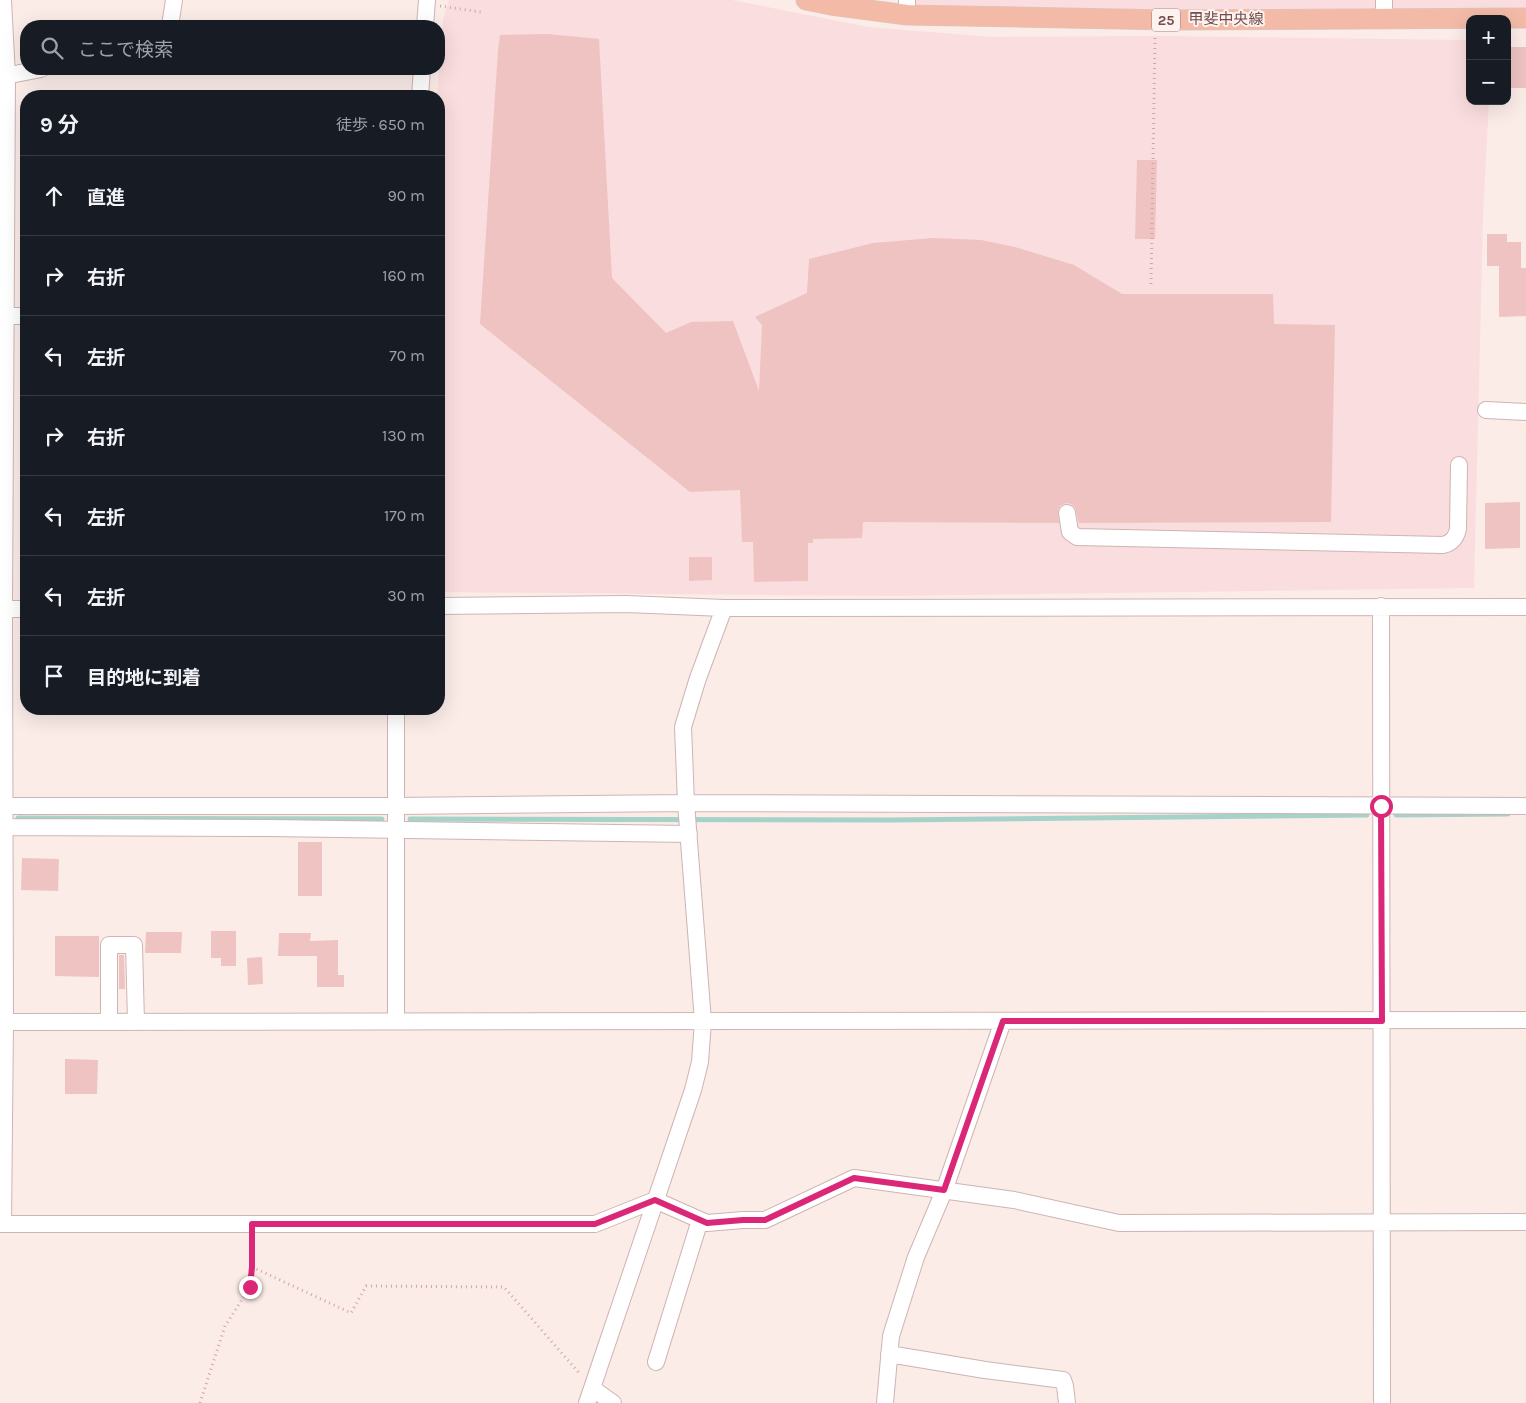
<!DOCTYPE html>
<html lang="ja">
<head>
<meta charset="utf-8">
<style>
  body { margin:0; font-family:Karla,"Noto Sans JP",sans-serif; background:#242831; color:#f1f3f6 }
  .controls { position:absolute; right:15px; top:15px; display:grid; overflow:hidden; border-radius:10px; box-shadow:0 5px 20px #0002 }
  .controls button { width:45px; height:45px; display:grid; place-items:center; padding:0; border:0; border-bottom:1px solid #363941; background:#171b24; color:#f1f3f6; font:25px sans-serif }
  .stop { position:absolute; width:15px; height:15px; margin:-11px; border:4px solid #db2777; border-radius:50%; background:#fff }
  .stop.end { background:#db2777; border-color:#fff; box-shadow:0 1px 5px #0008 }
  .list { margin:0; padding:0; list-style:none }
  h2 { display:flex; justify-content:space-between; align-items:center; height:65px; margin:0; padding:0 20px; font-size:21px }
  h2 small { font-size:16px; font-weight:400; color:#9ea1a6 }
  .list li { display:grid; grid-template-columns:32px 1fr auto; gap:15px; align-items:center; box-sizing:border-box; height:80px; padding:0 20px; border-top:1px solid #363941 }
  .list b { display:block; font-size:19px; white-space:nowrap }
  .list em { font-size:16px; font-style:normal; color:#9ea1a6 }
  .icon { flex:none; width:28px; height:28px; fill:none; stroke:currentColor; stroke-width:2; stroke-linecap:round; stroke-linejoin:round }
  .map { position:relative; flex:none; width:1526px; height:1403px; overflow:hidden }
  .search { position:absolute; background:#171b24; box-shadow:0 5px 20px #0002; left:20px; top:20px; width:425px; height:55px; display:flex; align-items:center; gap:12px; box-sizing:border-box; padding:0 18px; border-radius:20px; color:#9ea1a6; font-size:19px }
  .panel { position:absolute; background:#171b24; box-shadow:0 5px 20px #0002; left:20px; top:90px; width:425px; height:625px; border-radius:20px }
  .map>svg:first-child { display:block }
</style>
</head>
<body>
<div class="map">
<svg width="1526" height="1403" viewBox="0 0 1526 1403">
  <rect width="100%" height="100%" fill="#fbece8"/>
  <path fill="#fadddf" d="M 449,0 L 732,0 L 868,27 L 992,37 L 1157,36 L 1470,40 L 1470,101 L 1489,101 L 1483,217 L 1474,588 L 884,596 L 439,592 L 439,96 L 437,96 L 443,20 Z
    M 907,0 L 1526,0 L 1526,18 L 907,15 Z"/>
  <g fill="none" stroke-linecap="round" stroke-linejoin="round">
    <path stroke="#a5d3c9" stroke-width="5" d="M 1396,815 L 1508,814
      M 18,818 L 382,819
      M 410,819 L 890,820 L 1367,815"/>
  </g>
  <path fill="#eec3c2" d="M 548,34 L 599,39 L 612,278 L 666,333 L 691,322 L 733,321 L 759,391 L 762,325 L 755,317 L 807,293 L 809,259 L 873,243 L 933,238 L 981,240 L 1015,247 L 1074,265 L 1122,294 L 1273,294 L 1274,324 L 1335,325 L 1331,522 L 1079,523 L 1075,507 L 1071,504 L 1066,503 L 1060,506 L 1058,510 L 1059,523 L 863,522 L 862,538 L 813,539 L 813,543 L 808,543 L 808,581 L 754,582 L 753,542 L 742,542 L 740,490 L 690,492 L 480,324 L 498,50 L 500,35 Z
    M 1507,47 L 1526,47 L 1526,88 L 1507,88 Z
    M 1137,160 L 1157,160 L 1155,239 L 1135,239 Z
    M 1487,234 L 1507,234 L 1507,242 L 1521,242 L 1521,268 L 1526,268 L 1526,316 L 1499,317 L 1499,266 L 1487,266 Z
    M 1520,502 L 1520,548 L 1485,549 L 1485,503 Z
    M 689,557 L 712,557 L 712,580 L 689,581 Z
    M 298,842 L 322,842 L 322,896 L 298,896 Z
    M 22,858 L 59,859 L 58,891 L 21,890 Z
    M 211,931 L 236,931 L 236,966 L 221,966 L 221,958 L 211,958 Z
    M 146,932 L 182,932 L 181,953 L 145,953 Z
    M 279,933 L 311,933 L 310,941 L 338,940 L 338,975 L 344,975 L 344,987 L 317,987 L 317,956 L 278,956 Z
    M 55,936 L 99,936 L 99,977 L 55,976 Z
    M 119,955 L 124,955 L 125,989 L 119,989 Z
    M 262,957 L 263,984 L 248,985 L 247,958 Z
    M 65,1059 L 98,1060 L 97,1094 L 65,1094 Z"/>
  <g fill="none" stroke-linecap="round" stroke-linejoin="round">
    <defs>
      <path id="minor" d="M 907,0 L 907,15
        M 1384,0 L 1384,19
        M 170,26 L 174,0
        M 425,26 L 427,0
        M 0,77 L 41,69
        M 420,96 L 422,69
        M 5,316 L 26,316
        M 1486,410 L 1526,412
        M 1067,513 L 1070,532 L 1077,537 L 1443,545 C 1452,543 1456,538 1458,529 L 1459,465
        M 439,606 L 626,604 L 724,608 L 1526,607
        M 1381,606 L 1382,1403
        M 0,609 L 26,609
        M 396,709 L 396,1021
        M 0,806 L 396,806 L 686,803 L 1526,806
        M 0,827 L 269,828 L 689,834
        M 0,1022 L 1526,1020
        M 109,1022 L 109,945 L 134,945 L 136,1022
        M 0,1224 L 3,1224 L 5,1022 L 4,609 L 7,76 L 3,0
        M 3,1224 L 595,1224 L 655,1200 L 707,1223 L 743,1220 L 765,1220 L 854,1178 L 1014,1200 L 1119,1223 L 1526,1222
        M 889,1354 L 985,1370 L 1063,1380 L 1065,1386 L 1067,1403
        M 656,1362 L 700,1220
        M 592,1388 L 613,1403
        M 587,1403 L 693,1090 L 700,1062 L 703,1021 L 686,803 L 683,727 L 698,678 L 724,608
        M 885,1403 L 891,1336 L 916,1257 L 944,1191 L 1003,1021"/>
      <path id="major" d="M 806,0 L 831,5 L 907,15 L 1169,20 L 1526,18"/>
    </defs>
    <use href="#minor" stroke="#ceb4b2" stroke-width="18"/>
    <use href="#major" stroke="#d5caca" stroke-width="21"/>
    <path stroke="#d2a6a5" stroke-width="3" stroke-dasharray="1 4" stroke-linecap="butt" d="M 440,6 L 481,12
      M 1151,284 L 1155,37
      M 252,1267 L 351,1313 L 366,1286 L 504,1287 L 580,1374
      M 200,1403 L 225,1326 L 250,1287 L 252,1267 L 252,1240"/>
    <use href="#minor" stroke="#fff" stroke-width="16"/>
    <use href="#major" stroke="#f3baa7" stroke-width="20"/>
  </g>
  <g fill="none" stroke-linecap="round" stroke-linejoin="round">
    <path stroke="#db2777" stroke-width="6" d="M 250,1287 L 252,1267 L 252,1224 L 595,1224 L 655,1200 L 707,1223 L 743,1220 L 765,1220 L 854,1178 L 944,1190 L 1003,1021 L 1382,1021 L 1381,806"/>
  </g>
  <g text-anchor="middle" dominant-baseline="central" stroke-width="4" stroke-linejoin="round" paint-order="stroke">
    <rect fill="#fdf2ee" stroke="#9c7f7f" stroke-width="1" x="1152" y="8.5" width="28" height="23" rx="4"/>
    <g font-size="14" font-weight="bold" fill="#724e4f">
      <text x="1166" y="20">25</text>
    </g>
    <g font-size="15" fill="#724e4f" stroke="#fdf2ee">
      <text x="1226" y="19">甲斐中央線</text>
    </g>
  </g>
</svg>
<div class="controls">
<button>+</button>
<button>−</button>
</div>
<div class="stop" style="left:1381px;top:806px"></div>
<div class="stop end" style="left:250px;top:1287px"></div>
<div class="search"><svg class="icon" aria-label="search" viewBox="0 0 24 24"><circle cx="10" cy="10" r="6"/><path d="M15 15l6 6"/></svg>ここで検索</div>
<section class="panel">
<h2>9 分<small>徒歩 · 650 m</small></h2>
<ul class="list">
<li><svg class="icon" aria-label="ahead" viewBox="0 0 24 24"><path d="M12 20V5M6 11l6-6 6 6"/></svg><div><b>直進</b></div><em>90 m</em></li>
<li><svg class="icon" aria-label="right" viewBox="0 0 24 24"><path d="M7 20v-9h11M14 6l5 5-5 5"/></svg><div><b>右折</b></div><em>160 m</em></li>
<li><svg class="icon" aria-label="left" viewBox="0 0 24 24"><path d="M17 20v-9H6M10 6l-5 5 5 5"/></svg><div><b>左折</b></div><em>70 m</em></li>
<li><svg class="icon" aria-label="right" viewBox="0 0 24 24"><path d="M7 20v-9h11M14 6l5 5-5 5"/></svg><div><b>右折</b></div><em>130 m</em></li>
<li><svg class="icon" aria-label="left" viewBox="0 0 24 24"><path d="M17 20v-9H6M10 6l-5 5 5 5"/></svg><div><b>左折</b></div><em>170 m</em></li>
<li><svg class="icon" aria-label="left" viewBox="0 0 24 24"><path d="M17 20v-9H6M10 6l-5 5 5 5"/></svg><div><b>左折</b></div><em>30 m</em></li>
<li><svg class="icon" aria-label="arrive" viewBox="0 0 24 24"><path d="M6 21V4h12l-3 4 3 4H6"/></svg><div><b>目的地に到着</b></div></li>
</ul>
</section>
</div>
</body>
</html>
